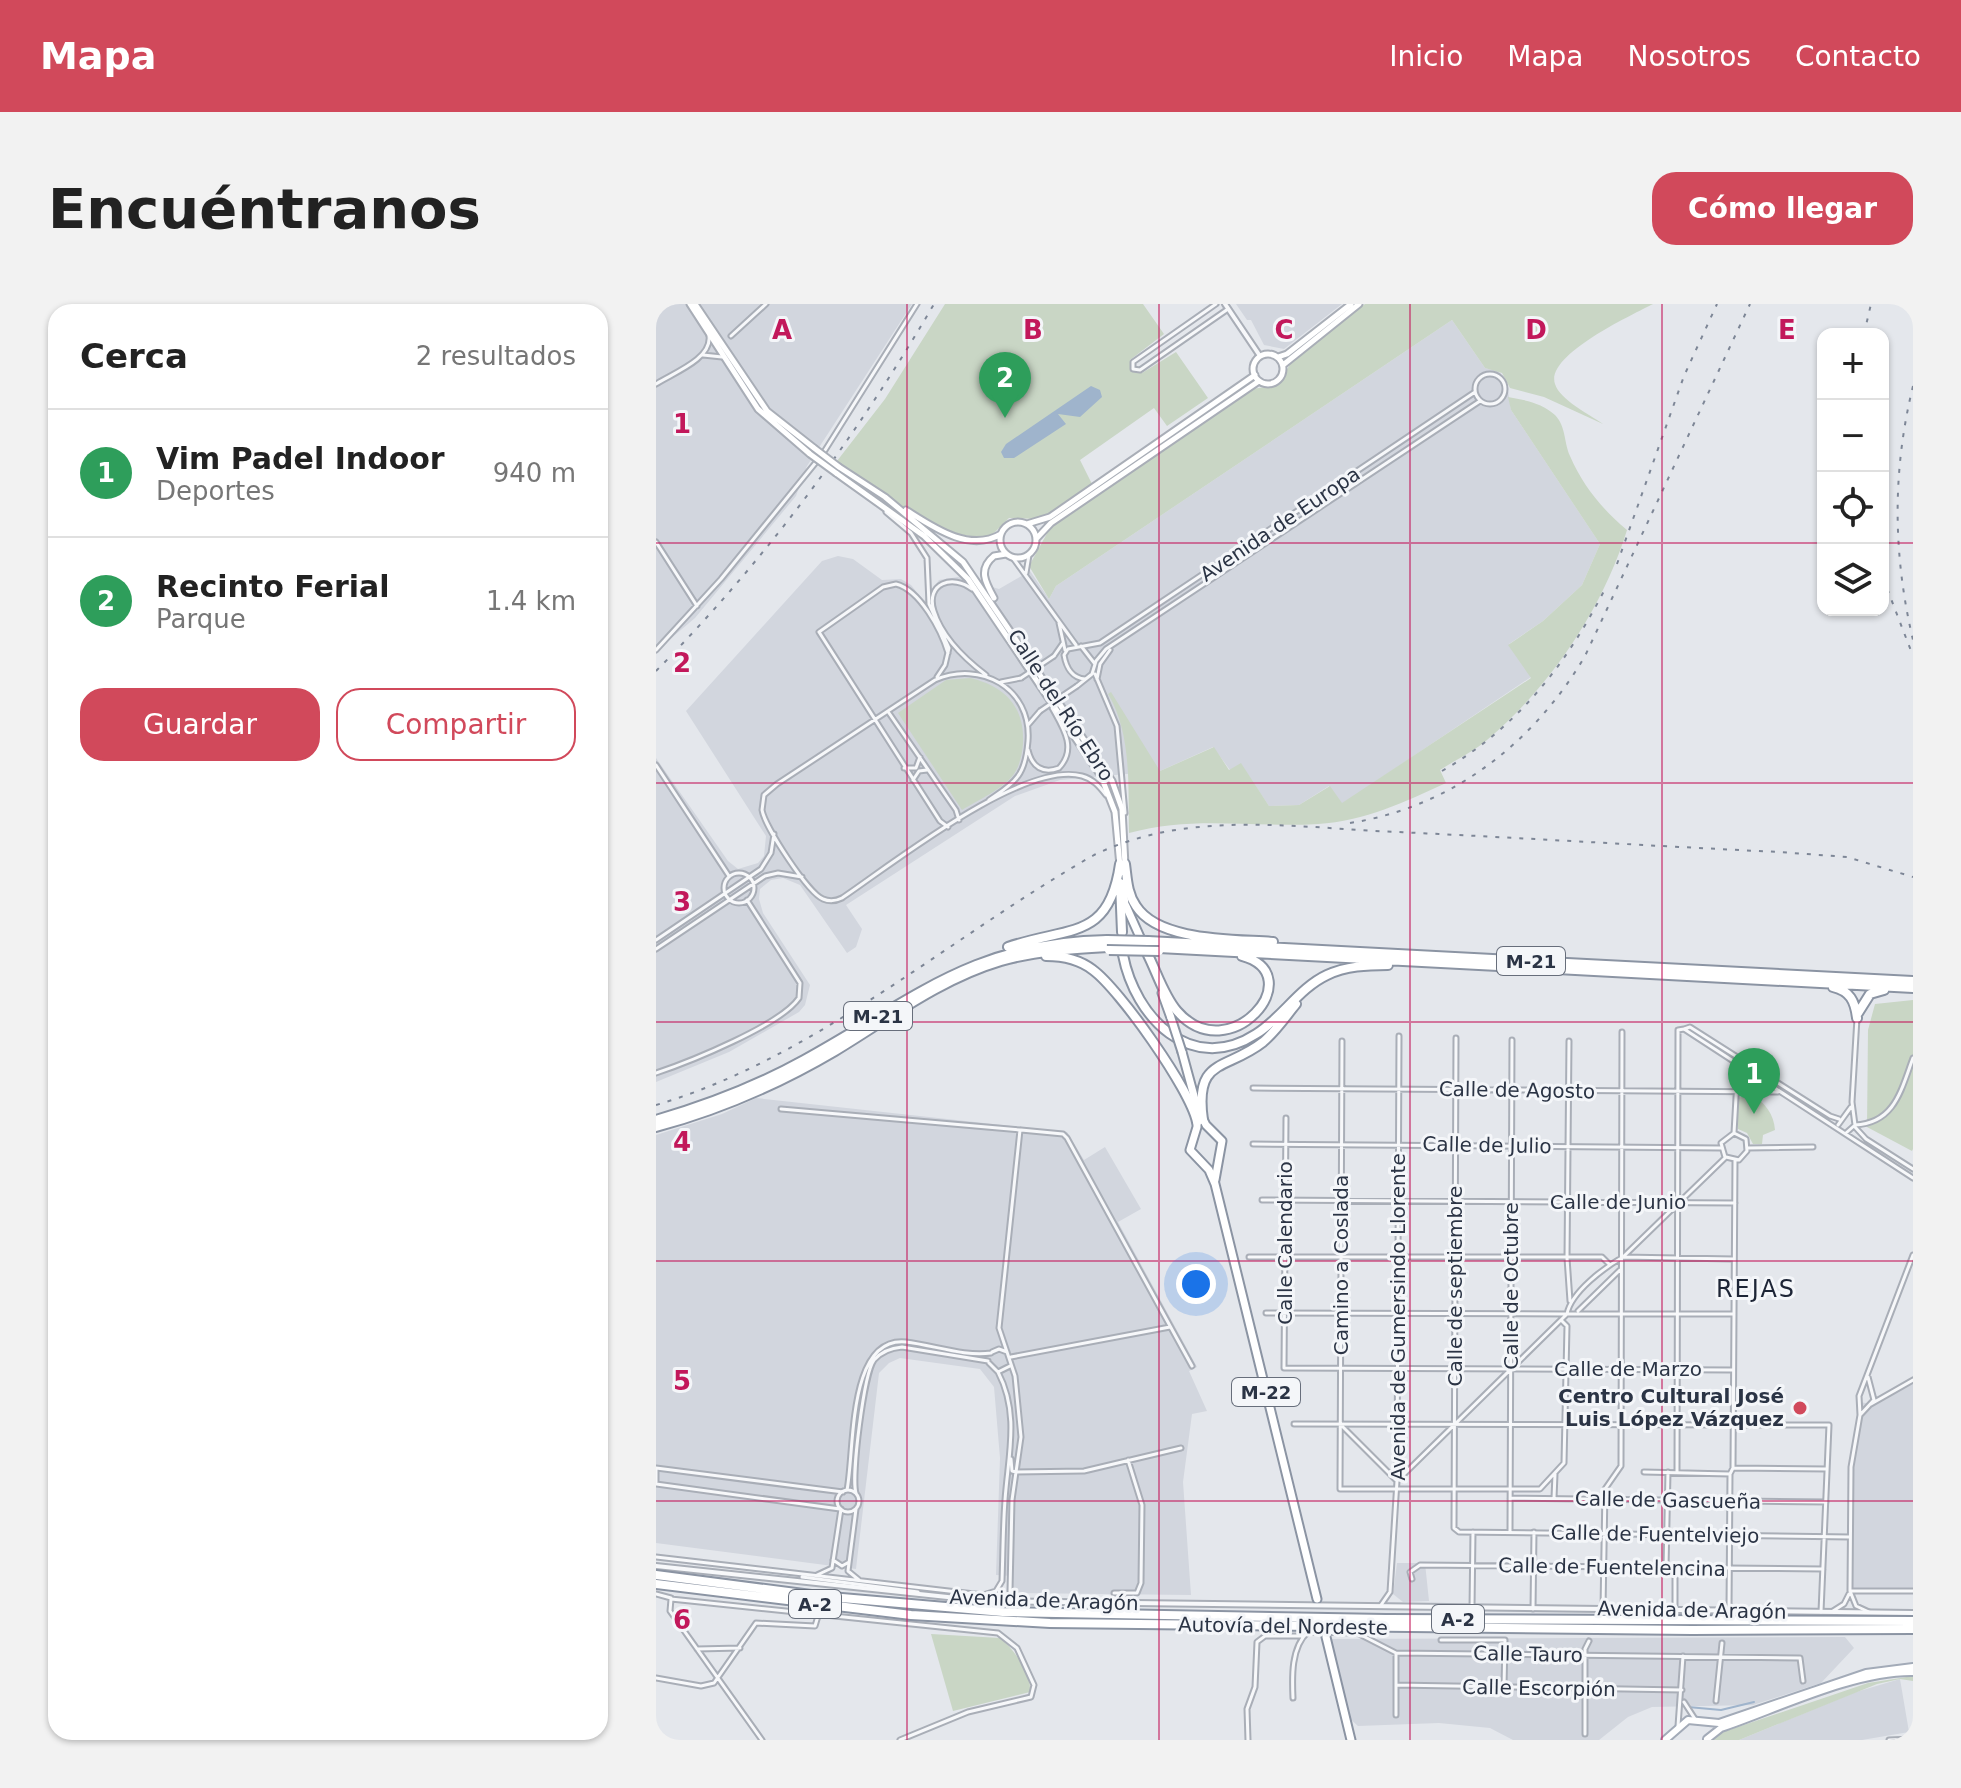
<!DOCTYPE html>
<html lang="es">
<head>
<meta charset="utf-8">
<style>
  body { margin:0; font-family:"DejaVu Sans",sans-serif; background:#f2f2f2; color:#222 }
  .controls { position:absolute; right:24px; top:24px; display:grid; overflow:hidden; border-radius:16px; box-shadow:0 2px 6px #0004 }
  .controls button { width:72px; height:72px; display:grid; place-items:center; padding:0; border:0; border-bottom:2px solid #e0e0e0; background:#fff; color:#222; font:40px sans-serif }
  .you { position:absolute; left:540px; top:980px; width:28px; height:28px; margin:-20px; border:6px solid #fff; border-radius:50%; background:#1a73e8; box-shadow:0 0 0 12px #1a73e833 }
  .badge { display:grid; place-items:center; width:52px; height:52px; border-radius:50%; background:#d1495b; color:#fff; font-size:26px; font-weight:700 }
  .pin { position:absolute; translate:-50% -66px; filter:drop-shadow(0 2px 4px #0008) }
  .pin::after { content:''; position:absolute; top:42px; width:28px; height:24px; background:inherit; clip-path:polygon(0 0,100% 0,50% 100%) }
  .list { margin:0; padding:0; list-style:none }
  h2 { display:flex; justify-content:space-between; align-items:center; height:104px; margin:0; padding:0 32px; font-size:34px }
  h2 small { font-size:26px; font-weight:400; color:#767676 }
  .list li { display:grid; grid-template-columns:52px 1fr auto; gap:24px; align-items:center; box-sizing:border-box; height:128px; padding:0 32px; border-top:2px solid #e0e0e0 }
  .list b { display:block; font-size:30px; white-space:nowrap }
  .list p { margin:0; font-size:26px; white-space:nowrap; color:#767676 }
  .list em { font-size:26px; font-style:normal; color:#767676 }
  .actions { display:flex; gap:16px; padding:24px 32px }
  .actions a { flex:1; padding:18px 0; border:2px solid #d1495b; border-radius:24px; text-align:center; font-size:28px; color:#d1495b }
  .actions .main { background:#d1495b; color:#fff }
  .icon { flex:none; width:44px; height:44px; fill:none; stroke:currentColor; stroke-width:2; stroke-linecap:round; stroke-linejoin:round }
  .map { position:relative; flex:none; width:1257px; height:1436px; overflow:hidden; border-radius:24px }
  header { display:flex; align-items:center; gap:48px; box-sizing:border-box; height:112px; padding:0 40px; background:#d1495b; color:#fff }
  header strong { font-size:38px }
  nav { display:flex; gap:44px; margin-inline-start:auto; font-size:28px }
  .intro { display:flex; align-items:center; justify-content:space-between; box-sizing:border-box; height:192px; padding:0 48px }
  h1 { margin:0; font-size:56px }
  .button { padding:20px 36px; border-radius:24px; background:#d1495b; color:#fff; font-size:28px; font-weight:700 }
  main { display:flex; gap:48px; padding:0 48px }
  aside { flex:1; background:#fff; border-radius:24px; box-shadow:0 2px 6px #0004 }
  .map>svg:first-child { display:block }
</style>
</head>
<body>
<header>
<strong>Mapa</strong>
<nav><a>Inicio</a><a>Mapa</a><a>Nosotros</a><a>Contacto</a></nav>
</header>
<div class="intro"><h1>Encuéntranos</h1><a class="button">Cómo llegar</a></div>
<main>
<aside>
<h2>Cerca<small>2 resultados</small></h2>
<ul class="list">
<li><span class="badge" style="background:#2e9e5b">1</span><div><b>Vim Padel Indoor</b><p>Deportes</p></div><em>940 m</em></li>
<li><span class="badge" style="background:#2e9e5b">2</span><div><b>Recinto Ferial</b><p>Parque</p></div><em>1.4 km</em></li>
</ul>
<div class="actions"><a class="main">Guardar</a><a>Compartir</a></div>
</aside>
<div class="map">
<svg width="1257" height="1436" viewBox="0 0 1257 1436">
  <rect width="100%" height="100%" fill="#e4e7ec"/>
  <path fill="#d2d6de" d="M 0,0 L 256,0 L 151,162 L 140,192 L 39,314 L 0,347 Z
    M 580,0 L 686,0 L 628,45 L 608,41 L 595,16 L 591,16 Z
    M 796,16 L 829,64 L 842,67 L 850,74 L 855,106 L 944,240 L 926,281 L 887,317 L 853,340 L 875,373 L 686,500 L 673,482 L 643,501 L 613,502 L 585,460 L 574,466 L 557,443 L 504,467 L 404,476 L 359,492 L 190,601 L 206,625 L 200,643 L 191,649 L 144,581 L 127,574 L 115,576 L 104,585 L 103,595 L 107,609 L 154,681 L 149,701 L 143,708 L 73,748 L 0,778 L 0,454 L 72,557 L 82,565 L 102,559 L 108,552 L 110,532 L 30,407 L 166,257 L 182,252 L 197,255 L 226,276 L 245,275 L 255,281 L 268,297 L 283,276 L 302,273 L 343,285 L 374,267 L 393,295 L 400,282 Z
    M 100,794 L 411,828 L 428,856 L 449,843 L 485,905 L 462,918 L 541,1063 L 533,1067 L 551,1107 L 536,1110 L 527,1178 L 535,1291 L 357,1289 L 357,1272 L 340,1271 L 344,1154 L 338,1083 L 324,1065 L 244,1054 L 233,1059 L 223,1069 L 200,1265 L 0,1239 L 0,831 L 66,810 Z
    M 1257,1076 L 1257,1287 L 1194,1287 L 1195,1163 L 1204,1098 L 1215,1100 L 1218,1093 L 1231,1092 Z
    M 741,1259 L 769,1259 L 773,1297 L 747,1298 L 737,1290 Z
    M 1189,1333 L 1198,1344 L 1165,1379 L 1097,1401 L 996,1403 L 972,1413 L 943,1436 L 857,1436 L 834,1424 L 783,1419 L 702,1422 L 692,1413 L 674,1335 Z
    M 1244,1375 L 1253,1428 L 1206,1436 L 1083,1436 L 1200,1388 Z"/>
  <path fill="#c9d6c5" d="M 289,0 L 487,0 L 508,30 L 474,56 L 474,67 L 486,69 L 520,48 L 552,94 L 511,122 L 498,104 L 424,156 L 436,180 L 384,215 L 353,214 L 334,233 C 278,236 226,187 181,157 L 229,95 Z
    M 709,0 L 997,0 C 976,11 889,51 899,80 C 904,96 933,110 947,120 L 888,93 L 854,84 L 846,69 L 829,64 L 796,16 L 400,282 L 393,295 L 373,262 L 394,224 L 596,85 L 623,81 L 635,58 Z
    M 852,93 C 869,96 886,99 899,111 C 910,122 908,139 914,152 C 927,182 946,205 971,226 C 947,304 894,383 831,436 C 817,448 799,456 784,466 L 790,479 C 749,498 709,517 662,520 C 598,524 537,511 473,529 C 472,484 476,429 452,390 L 455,388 L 504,467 L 558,443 L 573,466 L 585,459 L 613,502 L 643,501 L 674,482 L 686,499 L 875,374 L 852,341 L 887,317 L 926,281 L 944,240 L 855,106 Z
    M 314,374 C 349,382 369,403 367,440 C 366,450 364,461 358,470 C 347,485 322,496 306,506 L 242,409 L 290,376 Z
    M 1257,696 L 1257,845 L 1256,847 L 1211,823 L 1212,726 L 1219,700 Z
    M 1096,790 C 1109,799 1118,810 1119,826 L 1107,831 L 1106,840 L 1097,840 L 1091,829 L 1082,825 L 1082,794 Z
    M 275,1330 L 344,1334 C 358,1345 376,1370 374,1388 L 297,1407 Z
    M 1257,1372 L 1257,1377 L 1244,1375 L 1221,1380 L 1083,1436 L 1057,1436 L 1067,1428 L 1212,1379 Z"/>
  <path fill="#9fb4cc" d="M 435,82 L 444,86 L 446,93 L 424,113 L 402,110 L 410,120 L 358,154 L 348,154 L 345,148 L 350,140 Z"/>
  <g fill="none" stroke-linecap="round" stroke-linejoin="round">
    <path stroke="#9fb4cc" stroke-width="2" d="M 1032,1403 L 1065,1406 L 1098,1398"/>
    <defs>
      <path id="minor" d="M 560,0 L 477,58 L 477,65 L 484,66 L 572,5
        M 75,32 L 110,0
        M 47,51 L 66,53
        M819 85a15 15 0 1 1 30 0a15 15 0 1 1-30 0Z
        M 0,80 C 17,69 56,55 53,32
        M 166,151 L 261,0
        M 230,208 L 255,229 L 271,254 L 273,300 L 293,344 L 289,361 L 281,373
        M 0,238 L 41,302
        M 357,254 L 420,341
        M 370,269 L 373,251
        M 316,285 C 297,270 269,279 278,307 C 286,333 309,355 330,371
        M 403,319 L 409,346
        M 425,342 L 439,360
        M 0,346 L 65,275 L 161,157
        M 398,352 L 407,339
        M 439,370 L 461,422 L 469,509
        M 429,375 C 416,374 410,363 408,351 L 412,345 L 444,339 L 819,88
        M 441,375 L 444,360 L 454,346
        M 345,378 L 365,374
        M 421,382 L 436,370 L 440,357 L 450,345 L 824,97
        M 233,409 L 300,506 L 303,516
        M 372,421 L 384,407
        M 372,446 C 376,463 387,470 403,464 C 422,444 406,422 395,402
        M 0,461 L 73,572
        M 248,464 L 260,464 L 264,453
        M 257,476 L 263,467 L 271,466
        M 333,496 C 343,489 355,482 362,472 C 369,463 371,449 372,437 C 376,384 324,356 279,376 L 121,480 L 108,491 L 106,506 C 109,523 152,589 167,595 C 174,598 180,597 186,594 C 235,561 367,456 426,472 C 437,475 443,482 450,491
        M 292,523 L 284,517 L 163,328 L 227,283 L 240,280 C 264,286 285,326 292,349
        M68 584a15 15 0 1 1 30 0a15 15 0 1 1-30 0Z
        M 0,636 L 105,565 L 115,549 L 118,530
        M 0,645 L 109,572 L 122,569 L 146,573
        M 1028,725 L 1034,723 L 1174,812 L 1183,815
        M 800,734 L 798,1224 L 803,1228 L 1194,1233
        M 686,737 L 684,1185 L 884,1185 L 908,1159 L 911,1022 L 905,1016
        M 913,737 L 911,954 L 914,997
        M 0,769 C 33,758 125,721 143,694 L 144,679 L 91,596
        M 597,784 L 1122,788
        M 125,805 L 364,826 L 343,1024 L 359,1072 L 365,1133 L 356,1196 L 354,1287 L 360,1293
        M 630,814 L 628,1064 L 1077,1066
        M 1182,821 L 1195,803
        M 1199,821 C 1239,819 1245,786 1257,754
        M 1199,823 L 1210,835 L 1257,865
        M 365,826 L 407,830 L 411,834 L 536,1062
        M 1078,829 L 1082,758
        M 1190,829 L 1199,821 L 1196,798 L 1201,714
        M 597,840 L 1065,844
        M 1092,844 L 1157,843
        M 1069,853 L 1065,839 L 1078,829
        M 1070,853 L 1083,856 L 1091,847 L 1090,835 L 1078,829
        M 606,896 L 1079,899
        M 593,953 L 946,953 L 953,960
        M 967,953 L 1078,955
        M 922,1007 L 964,966
        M 610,1009 L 910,1010
        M 911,1010 C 915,988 949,963 967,953 L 1070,853
        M 336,1048 L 343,1045 L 351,1048
        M 355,1053 L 514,1023
        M 333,1059 L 342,1068 L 354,1062
        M 1215,1100 L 1257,1076
        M 1205,1110 L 1218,1096 L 1212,1073
        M 638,1120 L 1173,1121 L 1165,1308
        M 684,1120 L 741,1177
        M 355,1155 L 356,1167 L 360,1168
        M 0,1164 L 187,1188
        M 1077,1164 L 1079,856
        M 0,1166 L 0,1178
        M 360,1168 L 428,1167 L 525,1144
        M 988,1168 L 1074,1170 L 1077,1164 L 1171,1165
        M 1021,1168 L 1022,726 L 1028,725 L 1257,874
        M 741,1177 L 911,1010 L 1078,1010
        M 0,1180 L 184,1205
        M181 1197a11 11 0 1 1 22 0a11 11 0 1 1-22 0Z
        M 191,1186 C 199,1145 191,1032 250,1038 C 277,1041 309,1053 335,1049
        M 200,1189 C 195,1173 208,1069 218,1056 C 225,1048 235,1044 246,1043 L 332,1057
        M 854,1194 L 1170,1198
        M 898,1194 L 899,1170
        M 200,1205 L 192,1267 L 203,1276
        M 854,1228 L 856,736
        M 0,1253 L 327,1291 L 340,1287 L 346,1277 C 347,1250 347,1223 349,1196 C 352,1152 364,1110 342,1068
        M 177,1256 L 186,1262 L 193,1258
        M 1010,1264 L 1012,1168
        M 1019,1265 L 1019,1305
        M 161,1271 L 176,1264 L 185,1205
        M 146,1273 L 262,1288
        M 756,1275 L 754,1268 L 764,1261 L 1167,1265
        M 1194,1287 L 1257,1287
        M 458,1289 L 481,1289 L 485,1279 L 486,1201 L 472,1156
        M 0,1290 L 15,1294
        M 15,1295 L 342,1329 L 361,1344 L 378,1381 L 375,1393 L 312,1408 L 244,1436
        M 15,1295 L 14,1307 L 106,1436
        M 725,1301 L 734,1288 L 741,1177 L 743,732
        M 816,1304 L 817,1228
        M 877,1305 L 878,1228
        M 947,1305 L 949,1185 L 965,1162 L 966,728
        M 1073,1306 L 1074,1170
        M 1177,1307 L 1188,1300 L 1193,1290
        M 1213,1308 L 1200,1302 L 1194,1287 L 1195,1163 L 1204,1111 L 1203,1092 L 1257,951
        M 785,1336 L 849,1336 L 848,1383
        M 41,1345 L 84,1344
        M 740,1349 L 740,1411
        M 0,1374 L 45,1382 L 58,1379 L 100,1319 L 159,1322 L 162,1312
        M 740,1381 L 1026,1386
        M 637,1394 C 636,1373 635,1343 652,1328 L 701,1329 L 740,1349 L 1144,1354 L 1147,1377
        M 1060,1397 L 1066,1339
        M 1028,1398 L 1039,1415
        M 1022,1422 L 1027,1352
        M 929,1430 L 929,1345 L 933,1337
        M 592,1436 L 591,1405 L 599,1383 L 601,1338 L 609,1332 L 647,1332
        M 1233,1436 L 1257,1435"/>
      <path id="tertiary" d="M 569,0 L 604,52
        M 0,1262 L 329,1297 L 1257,1309"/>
      <path id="secondary" d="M 34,0 L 102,105 L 154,150
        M 39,0 L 111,107 L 158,144
        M597 65a15 15 0 1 1 30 0a15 15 0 1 1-30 0Z
        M 622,53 L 631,50 L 695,0
        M 627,61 L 703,0
        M 183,163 L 229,193 L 307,258 L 456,477 L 466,505 L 469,561
        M 180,169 L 268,232 L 312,275 L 445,472 L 459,508 L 464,562
        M 250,206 C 277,223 313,249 345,230
        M344 236a18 18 0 1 1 36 0a18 18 0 1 1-36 0Z
        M 371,220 L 394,213 L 599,71
        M 380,235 L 395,219 L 603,77
        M 338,294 C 329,278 322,265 338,252 L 350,250
        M 468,579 L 470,602"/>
      <path id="primary" d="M 1051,1435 L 1065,1424 C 1121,1405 1198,1367 1257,1368
        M 1009,1436 L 1032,1416 L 1063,1419 L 1210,1369 L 1257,1363"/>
      <path id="trunk" d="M 470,602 L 492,651
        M 506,689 L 515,714
        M 526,748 L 541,803 L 550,821 L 566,837 L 559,876
        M 541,803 L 541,823 L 534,846 L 553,866 L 559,880 L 661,1295
        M 670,1333 L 695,1436"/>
      <path id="motorway" d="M 469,560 C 471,574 471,589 480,602 C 503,638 580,635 617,638
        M 464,579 L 466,628
        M 492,637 L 1257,677
        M 352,643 C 413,622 453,637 464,560
        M 503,644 L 1257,684
        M 467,651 C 479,713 535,772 600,730 C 626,714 643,684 671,671 C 690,662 711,661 732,661
        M 492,651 C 501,669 508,692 521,707 C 573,767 656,671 586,652
        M 390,652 C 407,652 423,655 437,666 C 464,686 534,785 541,818
        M 1177,683 C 1194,687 1199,697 1201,714
        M 1202,709 L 1214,690 L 1228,686
        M 0,816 C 51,801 101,782 148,756 C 257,696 318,638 451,636
        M 547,816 C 538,753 570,767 607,738 C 620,727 630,712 640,700
        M 0,823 C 63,806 123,780 179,747 C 232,715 284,675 345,657 C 380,647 417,645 453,643
        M 0,1271 L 163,1292 L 347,1308 L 730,1315 L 1257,1317
        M 0,1280 L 255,1311 L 394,1319 L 1036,1326 L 1257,1325"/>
    </defs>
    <use href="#minor" stroke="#a9aeb7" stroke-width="7"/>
    <use href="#tertiary" stroke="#a9aeb7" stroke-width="8"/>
    <use href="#secondary" stroke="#a9aeb7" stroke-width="9"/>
    <use href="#primary" stroke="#a3abb8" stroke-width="10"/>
    <use href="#trunk" stroke="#8b94a3" stroke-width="11"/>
    <use href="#motorway" stroke="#8b94a3" stroke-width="12"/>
    <use href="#minor" stroke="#f7f8fa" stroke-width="3"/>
    <use href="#tertiary" stroke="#f7f8fa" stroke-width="4"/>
    <use href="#secondary" stroke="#fff" stroke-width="5"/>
    <use href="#primary" stroke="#fff" stroke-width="6"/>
    <use href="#trunk" stroke="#fff" stroke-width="7"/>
    <use href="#motorway" stroke="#fff" stroke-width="8"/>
    <path stroke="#7d8696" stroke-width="2" stroke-dasharray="4 8" stroke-linecap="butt" d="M 1208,30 L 1215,0
      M 1257,82 C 1236,168 1237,251 1257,336
      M 961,260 L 1028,72 L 1061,0
      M 1227,274 L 1257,352
      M 0,367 C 108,258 201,132 278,0
      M 786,467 C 861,424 910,361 949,285
      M 694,519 C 796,503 878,439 929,352 L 1094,0
      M 0,801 C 160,754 295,632 438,551 C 533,505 640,524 742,528 C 869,534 996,542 1123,548 L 1191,553 L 1257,573"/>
    <defs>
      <path id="minor-bridge" d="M 365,374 L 398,352
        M 384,407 L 421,382"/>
      <path id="secondary-bridge" d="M 158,144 L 183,163
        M 154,150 L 180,169"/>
      <path id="trunk-bridge" d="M 515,714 L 526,748"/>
      <path id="motorway-bridge" d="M 451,636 L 492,637
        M 453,646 L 503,647"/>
    </defs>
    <use href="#minor-bridge" stroke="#a9aeb7" stroke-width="7" stroke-linecap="butt"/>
    <use href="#secondary-bridge" stroke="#a9aeb7" stroke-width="9" stroke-linecap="butt"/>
    <use href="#trunk-bridge" stroke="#8b94a3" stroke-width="11" stroke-linecap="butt"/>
    <use href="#motorway-bridge" stroke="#8b94a3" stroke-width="12" stroke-linecap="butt"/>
    <use href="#minor-bridge" stroke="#f7f8fa" stroke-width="3"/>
    <use href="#secondary-bridge" stroke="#fff" stroke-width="5"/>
    <use href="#trunk-bridge" stroke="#fff" stroke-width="7"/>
    <use href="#motorway-bridge" stroke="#fff" stroke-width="8"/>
  </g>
  <path fill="none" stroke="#c2185b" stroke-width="2" stroke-opacity="0.55" d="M 251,0 L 251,1436M 503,0 L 503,1436M 754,0 L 754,1436M 1006,0 L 1006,1436M 0,239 L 1167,239M 1227,239 L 1257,239M 0,479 L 1257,479M 0,718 L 1257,718M 0,957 L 1257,957M 0,1197 L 1257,1197"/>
  <circle fill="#d1495b" stroke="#f4f6f9" stroke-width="3" cx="1144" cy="1104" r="8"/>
  <g text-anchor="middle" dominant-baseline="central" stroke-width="6" stroke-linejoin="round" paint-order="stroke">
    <g fill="#f4f6f9" stroke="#676e7b" stroke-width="2">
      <rect x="841" y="643" width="68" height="28" rx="6"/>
      <rect x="188" y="698" width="68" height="28" rx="6"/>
      <rect x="576" y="1074" width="68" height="28" rx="6"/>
      <rect x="133" y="1286" width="52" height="28" rx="6"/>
      <rect x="776" y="1301" width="52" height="28" rx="6"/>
    </g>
    <g font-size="18" font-weight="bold" fill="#2b3445">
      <text x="875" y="657">M-21</text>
      <text x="222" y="712">M-21</text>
      <text x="610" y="1088">M-22</text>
      <text x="159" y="1300">A-2</text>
      <text x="802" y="1315">A-2</text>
    </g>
    <g font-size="20" fill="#2b3445" stroke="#f4f6f9">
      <text transform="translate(624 220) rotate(-34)">Avenida de Europa</text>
      <text transform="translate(405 401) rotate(57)">Calle del Río Ebro</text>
      <text transform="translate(861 786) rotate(1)">Calle de Agosto</text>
      <text transform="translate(831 841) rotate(1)">Calle de Julio</text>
      <text x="962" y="898">Calle de Junio</text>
      <text transform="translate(629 939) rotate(-90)">Calle Calendario</text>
      <text transform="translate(685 961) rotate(-90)">Camino a Coslada</text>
      <text transform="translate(799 982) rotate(-90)">Calle de septiembre</text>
      <text transform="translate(855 982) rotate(-90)">Calle de Octubre</text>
      <text transform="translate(742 1013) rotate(-90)">Avenida de Gumersindo Llorente</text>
      <text x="972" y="1065">Calle de Marzo</text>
      <text transform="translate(1012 1196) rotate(1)">Calle de Gascueña</text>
      <text transform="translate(999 1230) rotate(1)">Calle de Fuentelviejo</text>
      <text transform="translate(956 1263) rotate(1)">Calle de Fuentelencina</text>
      <text transform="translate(388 1296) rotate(2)">Avenida de Aragón</text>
      <text transform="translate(1036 1306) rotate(1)">Avenida de Aragón</text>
      <text transform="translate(627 1322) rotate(1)">Autovía del Nordeste</text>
      <text transform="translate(872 1350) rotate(1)">Calle Tauro</text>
      <text transform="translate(883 1384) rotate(1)">Calle Escorpión</text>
    </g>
    <g font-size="20" font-weight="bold" fill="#2b3445" stroke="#f4f6f9" text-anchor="end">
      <text x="1128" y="1092">Centro Cultural José<tspan x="1128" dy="23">Luis López Vázquez</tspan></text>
    </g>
    <g font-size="24" letter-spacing="2" fill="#1d2536" stroke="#f4f6f9">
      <text x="1100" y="985">REJAS</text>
    </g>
  </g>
  <g font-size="26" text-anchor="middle" font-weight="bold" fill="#c2185b" stroke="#f4f6f9" stroke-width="6" stroke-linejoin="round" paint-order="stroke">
    <text x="126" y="35">A</text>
    <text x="377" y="35">B</text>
    <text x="628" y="35">C</text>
    <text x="880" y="35">D</text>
    <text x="1131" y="35">E</text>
    <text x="26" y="129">1</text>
    <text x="26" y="368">2</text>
    <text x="26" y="607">3</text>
    <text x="26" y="847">4</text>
    <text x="26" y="1086">5</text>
    <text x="26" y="1325">6</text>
  </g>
</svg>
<div class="controls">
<button>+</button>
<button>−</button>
<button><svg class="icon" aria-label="locate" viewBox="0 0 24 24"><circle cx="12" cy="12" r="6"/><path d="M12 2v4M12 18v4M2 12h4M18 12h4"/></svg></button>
<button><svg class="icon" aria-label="layers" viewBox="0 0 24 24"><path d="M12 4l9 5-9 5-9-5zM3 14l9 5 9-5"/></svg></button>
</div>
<div class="you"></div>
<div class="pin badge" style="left:1098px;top:810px;background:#2e9e5b">1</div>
<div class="pin badge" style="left:349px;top:114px;background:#2e9e5b">2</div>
</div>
</main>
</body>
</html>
